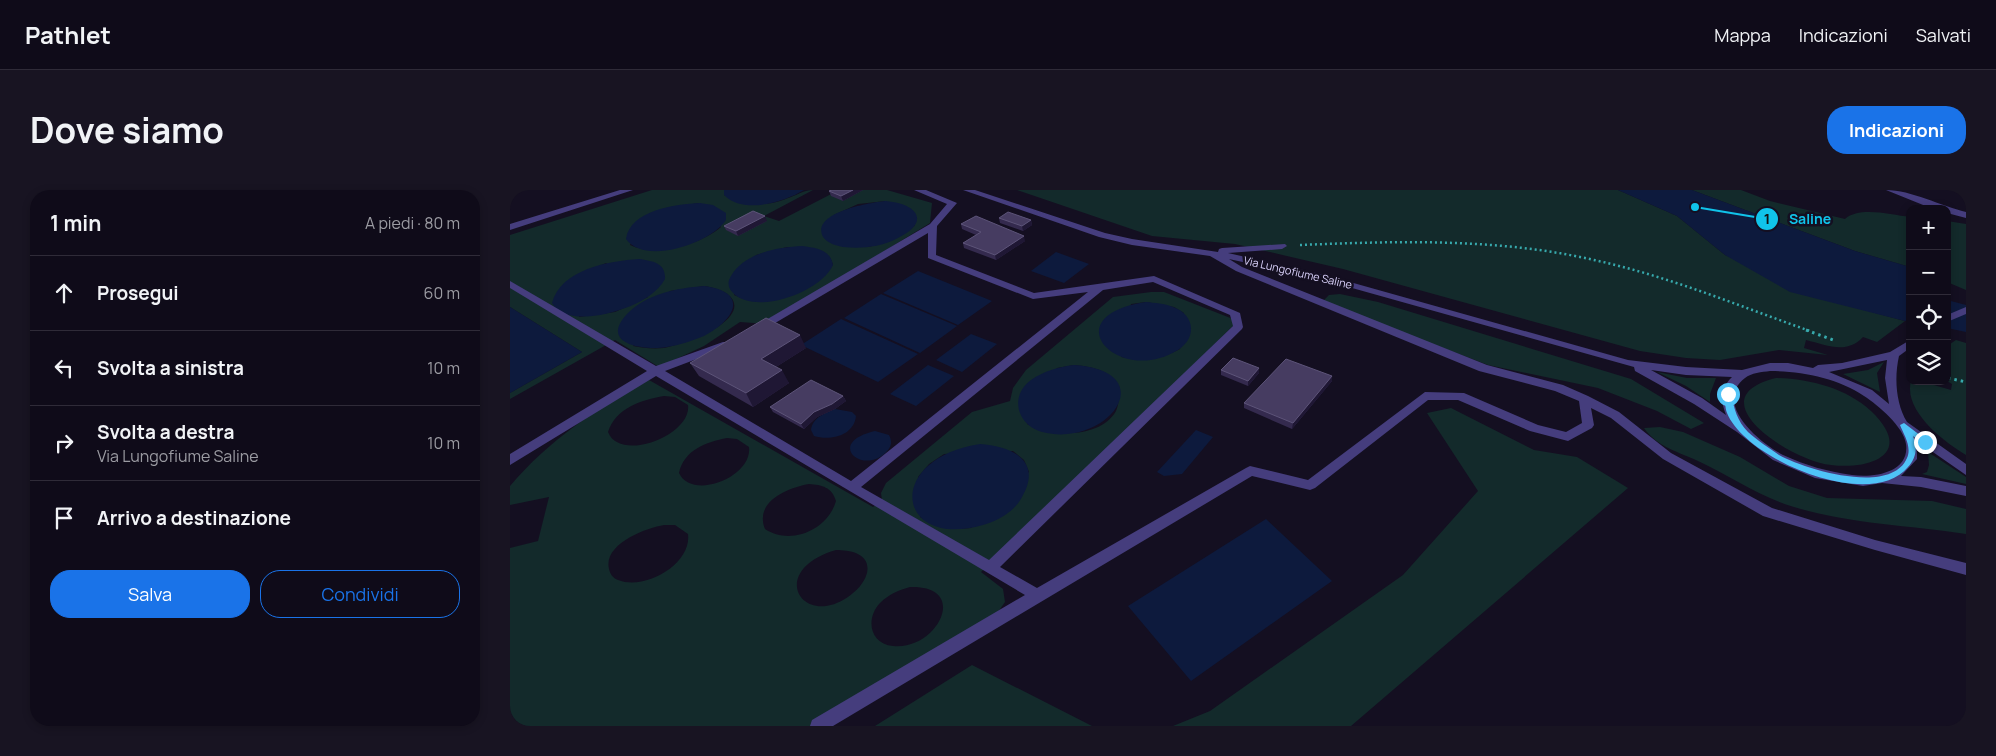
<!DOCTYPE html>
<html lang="it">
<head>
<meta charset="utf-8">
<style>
  body { margin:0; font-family:Manrope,sans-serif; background:#181422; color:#f1f3f6 }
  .controls { position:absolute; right:15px; top:15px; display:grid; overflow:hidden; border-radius:10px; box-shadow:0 2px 8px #0003 }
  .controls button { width:45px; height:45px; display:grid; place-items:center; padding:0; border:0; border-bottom:1px solid #2f2b38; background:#0f0b19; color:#f1f3f6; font:25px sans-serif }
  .stop { position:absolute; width:15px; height:15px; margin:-11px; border:4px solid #4fc3f7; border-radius:50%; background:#fff }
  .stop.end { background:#4fc3f7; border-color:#fff; box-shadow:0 1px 5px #0008 }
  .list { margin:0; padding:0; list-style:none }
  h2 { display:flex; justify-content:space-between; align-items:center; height:65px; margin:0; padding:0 20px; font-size:21px }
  h2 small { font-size:16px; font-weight:400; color:#9b9ba2 }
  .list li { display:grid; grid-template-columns:32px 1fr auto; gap:15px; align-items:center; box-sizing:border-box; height:75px; padding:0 20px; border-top:1px solid #2f2b38 }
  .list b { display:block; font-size:19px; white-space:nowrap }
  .list p { margin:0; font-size:16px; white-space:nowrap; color:#9b9ba2 }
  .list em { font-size:16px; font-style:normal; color:#9b9ba2 }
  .actions { display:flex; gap:10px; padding:15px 20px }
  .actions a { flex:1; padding:11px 0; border:1px solid #1a73e8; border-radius:20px; text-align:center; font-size:18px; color:#1a73e8 }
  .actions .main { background:#1a73e8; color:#fff }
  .icon { flex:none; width:28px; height:28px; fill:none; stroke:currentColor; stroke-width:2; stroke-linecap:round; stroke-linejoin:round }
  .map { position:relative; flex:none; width:1456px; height:536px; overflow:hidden; border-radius:20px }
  header { display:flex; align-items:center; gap:30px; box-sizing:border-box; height:70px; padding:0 25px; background:#0f0b19; border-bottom:1px solid #2f2b38 }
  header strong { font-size:24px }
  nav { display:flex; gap:28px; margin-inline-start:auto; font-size:18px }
  .intro { display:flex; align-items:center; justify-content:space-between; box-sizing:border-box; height:120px; padding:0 30px }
  h1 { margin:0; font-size:35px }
  .button { padding:12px 22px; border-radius:20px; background:#1a73e8; color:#fff; font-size:18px; font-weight:700 }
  main { display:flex; gap:30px; padding:0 30px }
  aside { flex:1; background:#0f0b19; border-radius:20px; box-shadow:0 2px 8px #0003 }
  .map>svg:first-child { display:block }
</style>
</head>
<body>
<header>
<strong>Pathlet</strong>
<nav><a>Mappa</a><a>Indicazioni</a><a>Salvati</a></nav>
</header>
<div class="intro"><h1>Dove siamo</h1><a class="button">Indicazioni</a></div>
<main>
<aside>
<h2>1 min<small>A piedi · 80 m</small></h2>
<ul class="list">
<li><svg class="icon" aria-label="ahead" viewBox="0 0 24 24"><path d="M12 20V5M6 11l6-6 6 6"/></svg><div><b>Prosegui</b></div><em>60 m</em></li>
<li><svg class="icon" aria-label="left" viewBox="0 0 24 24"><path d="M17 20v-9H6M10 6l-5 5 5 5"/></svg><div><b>Svolta a sinistra</b></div><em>10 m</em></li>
<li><svg class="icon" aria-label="right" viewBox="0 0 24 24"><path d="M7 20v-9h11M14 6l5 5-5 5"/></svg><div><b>Svolta a destra</b><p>Via Lungofiume Saline</p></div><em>10 m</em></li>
<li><svg class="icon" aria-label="arrive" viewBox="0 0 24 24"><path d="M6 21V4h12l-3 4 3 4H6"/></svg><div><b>Arrivo a destinazione</b></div></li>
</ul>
<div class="actions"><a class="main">Salva</a><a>Condividi</a></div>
</aside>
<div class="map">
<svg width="1456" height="536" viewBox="0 0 1456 536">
  <rect width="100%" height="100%" fill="#140f21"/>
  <path fill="#132a2b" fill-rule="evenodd" d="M 142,0 L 214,0 L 214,5 C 240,15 254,18 281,7 C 289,4 294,0 303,0 L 254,26 L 269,31 L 329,0 L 377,0 L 422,13 L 420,33 L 256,134 L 230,132 L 194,156 L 149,177 L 105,150 L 0,209 L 0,203 L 72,162 L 0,117 L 0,45 ZM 376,11 L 405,35 C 392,48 376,53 358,57 L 324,25 L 348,14 ZM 190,13 L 211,37 C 190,55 145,67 120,55 L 133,28 L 161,17 ZM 277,57 C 294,59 319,56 323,75 L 249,111 L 234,109 L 224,105 L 246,65 ZM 96,73 L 138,107 L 105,122 L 69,127 L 64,87 ZM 194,96 C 222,100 238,116 209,136 C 199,143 166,156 154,158 C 143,159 133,158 123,156 L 160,101 Z
    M 507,0 L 1108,0 L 1167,26 L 1215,65 L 1365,123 L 1395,131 L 1367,152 L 1353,147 C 1336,165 1317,155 1296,150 L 1294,158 L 1318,165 L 1269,160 L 1210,170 L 1176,168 L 1130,161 L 833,79 L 725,54 L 642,46 Z
    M 1182,0 L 1231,0 L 1260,11 L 1335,29 C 1350,16 1381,25 1400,27 L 1400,77 L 1345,61 Z
    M 1437,31 L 1456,34 L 1456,100 L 1437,92 Z
    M 641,102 L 654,102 L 723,129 L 724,135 L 471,382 L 493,399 L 495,412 L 481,432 L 308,536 L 0,536 L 0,358 L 28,351 L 39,307 L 0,315 L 0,296 C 38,251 88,217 139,190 L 363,317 L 372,310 L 371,303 L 376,293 L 462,222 L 500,211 L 503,198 L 516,180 L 603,107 ZM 636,112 L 664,117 L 674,123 L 670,159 C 650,169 633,171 611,167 L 621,114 ZM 564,175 C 584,177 599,180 610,198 C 609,204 609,215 606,221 C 590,249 541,247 517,234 L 547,178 ZM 154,206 L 165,207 L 178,215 C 182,245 110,273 98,242 C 106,218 131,210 154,206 ZM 217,248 L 227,249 L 239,257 C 243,287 182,311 169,283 C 174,260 196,252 217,248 ZM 503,261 L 514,270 L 519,282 L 461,338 C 441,340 427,338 410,327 L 408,287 L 419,274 L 434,264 ZM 299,294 C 312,295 322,297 326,311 C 318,340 280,356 255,339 C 244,312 277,298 299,294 ZM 154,335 L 165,335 L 178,344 C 182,374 135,401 108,390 C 103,388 100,384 99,379 C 93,354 136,338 154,335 ZM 326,360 C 341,360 361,364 357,383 C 354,394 346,401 338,407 C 291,439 257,380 326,360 ZM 400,397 C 461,395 427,461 383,456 C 360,454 355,429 370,413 C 379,404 389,400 400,397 Z
    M 830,104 L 868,112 L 1121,189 L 1194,233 L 1181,239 L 1147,221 L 1088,198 L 978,175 L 812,112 L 819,105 Z
    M 1446,150 L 1456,153 L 1456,265 C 1434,252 1393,221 1401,191 L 1410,191 L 1441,200 L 1442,194 L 1437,191 L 1437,156 Z
    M 1374,172 L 1367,183 L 1370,202 L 1333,184 L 1358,180 Z
    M 1147,182 L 1177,188 L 1206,188 L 1200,204 L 1200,212 L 1176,196 Z
    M 1266,188 C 1300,189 1336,198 1361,221 C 1405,263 1362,280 1321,275 C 1281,271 1184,208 1266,188 Z
    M 941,218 L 1024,260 L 1067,267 L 1118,298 L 841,536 L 663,536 L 700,521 L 893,385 L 968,301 L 917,223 Z
    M 1150,237 L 1173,242 L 1230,267 L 1279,296 L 1317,308 L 1422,311 L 1456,319 L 1456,344 C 1399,335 1339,334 1284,317 C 1250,307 1220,286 1188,271 C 1169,262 1147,257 1134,238 Z
    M 1418,262 L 1456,287 L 1456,294 L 1412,284 L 1417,282 L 1419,275 Z
    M 462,475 L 582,536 L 365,536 Z"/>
  <path fill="#0d1a3d" d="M 214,0 L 294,0 C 274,12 233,25 214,5 Z
    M 1108,0 L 1182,0 L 1345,61 L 1400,77 L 1400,129 L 1395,131 L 1280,102 L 1215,65 L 1167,26 Z
    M 376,11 C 409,14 421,33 386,49 C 370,57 351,59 333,57 C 327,56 317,53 313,47 C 300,22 363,12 376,11 Z
    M 190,13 L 203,15 L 216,23 L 216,30 C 201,53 135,76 116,49 C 120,20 166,14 190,13 Z
    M 292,56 C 306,58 320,59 323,75 C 311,102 246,126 223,103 C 218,98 217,92 221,86 C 234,63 268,57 292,56 Z
    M 546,62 L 579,74 L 554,93 L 521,81 Z
    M 129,69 C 143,71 156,73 155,89 C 151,96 146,101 139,106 C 119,121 57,140 42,113 C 51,79 99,71 129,69 Z
    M 408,81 L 482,111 L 448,135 L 373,103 Z
    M 194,96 C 240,102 225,130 194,146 C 182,151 169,155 157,157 C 136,161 88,155 117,124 C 136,104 167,98 194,96 Z
    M 371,104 L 447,136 L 410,163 L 334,128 Z
    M 636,112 C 645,113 654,113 663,117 C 684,124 688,147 668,160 C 608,197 542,126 636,112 Z
    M 0,117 L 72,162 L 0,203 Z
    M 331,129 L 408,164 L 368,192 L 291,155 Z
    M 461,144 L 487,154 L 452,182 L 426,170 Z
    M 418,175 L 444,186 L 406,216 L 380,204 Z
    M 564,175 C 654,181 598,259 532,242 C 507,235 499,206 521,190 C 534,181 548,177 564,175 Z
    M 325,219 L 342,222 L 346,226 C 344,246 320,251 304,246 L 301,240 C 303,227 314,224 325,219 Z
    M 686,240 L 703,247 L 672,284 L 654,286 L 647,282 Z
    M 365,241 L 379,245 C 382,251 382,255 378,260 C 355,288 313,253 365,241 Z
    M 470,254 C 502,256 533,271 512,307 C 505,321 488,331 473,335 C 386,360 373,269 470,254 Z
    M 756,329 L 822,391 L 681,491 L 618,416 Z"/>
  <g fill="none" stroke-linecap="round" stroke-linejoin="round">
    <path fill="#0d1a3d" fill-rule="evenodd" d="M 1437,110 L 1456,115 L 1456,142 L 1437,138 Z"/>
    <path stroke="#37a9ac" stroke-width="2.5" stroke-dasharray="2 3" stroke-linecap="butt" d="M 790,55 C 888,51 988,48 1084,70 C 1158,86 1229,116 1300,141"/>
    <path stroke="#37a9ac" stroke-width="3" stroke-dasharray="2.5 4" stroke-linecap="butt" d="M 1296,140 L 1326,151
      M 1438,188 L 1456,192"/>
    <path fill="#453d7d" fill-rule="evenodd" d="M 110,0 L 123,0 L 0,40 L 0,34 Z
      M 404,0 L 416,0 L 447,13 L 427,36 L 426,65 L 524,103 L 644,86 L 730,123 L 733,137 L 732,139 L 490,377 L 527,398 L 736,278 L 740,276 L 798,290 L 915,202 L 954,203 L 1028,235 L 1056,242 L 1072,233 L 1069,211 L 1045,201 L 969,181 L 726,81 L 700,66 L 622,55 L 589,47 L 453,0 L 465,0 L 595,43 L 622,49 L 708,62 L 709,59 L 712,58 L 775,54 L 777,56 L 772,59 L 718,63 L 815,85 L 1118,170 L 1176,177 L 1232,180 L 1260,173 L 1278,173 L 1303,178 L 1308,175 L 1332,173 L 1380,162 L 1400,150 L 1400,158 L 1389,166 C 1384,188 1386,214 1397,232 L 1456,274 L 1456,285 L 1407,251 L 1407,269 L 1391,286 L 1411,287 L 1456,296 L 1456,306 L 1411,297 L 1372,293 L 1353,296 L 1305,288 L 1263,270 L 1227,242 L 1184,214 L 1125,181 L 1124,177 L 810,89 L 719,69 L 732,77 L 977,175 L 1053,195 L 1078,206 L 1109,222 L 1161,263 L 1262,318 L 1365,350 L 1456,373 L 1456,385 L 1365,360 L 1253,326 L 1153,269 L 1101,228 L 1081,218 L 1084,235 L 1082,238 L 1058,251 L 1020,241 L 948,210 L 918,210 L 805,298 L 800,300 L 742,286 L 323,536 L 300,536 L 302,530 L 515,405 L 146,186 L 0,275 L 0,264 L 137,181 L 0,98 L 0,91 L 146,176 L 213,152 L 221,152 L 222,154 L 221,156 L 155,181 L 341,291 L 578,102 L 523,109 L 418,68 L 418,43 L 250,142 L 242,142 L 242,138 L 420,34 L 437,14 ZM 643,92 L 720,125 L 723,136 L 479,370 L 351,297 L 593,100 ZM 1377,170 L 1375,188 L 1379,214 L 1362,200 L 1319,182 ZM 1141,180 L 1176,185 L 1222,187 C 1210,199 1210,209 1216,225 L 1192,208 ZM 1260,181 C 1292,181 1328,188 1354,206 C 1368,215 1394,237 1396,254 C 1400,283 1363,288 1342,285 C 1316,281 1297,276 1273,265 C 1250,253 1202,213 1235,188 C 1241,183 1252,182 1260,181 Z
      M 1376,0 C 1401,0 1431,16 1456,22 L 1456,28 L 1437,23 L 1437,19 L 1423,19 Z
      M 1456,117 L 1456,124 L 1437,132 L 1437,125 Z"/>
  </g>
  <path fill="#342a4e" d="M 322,0 L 353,0 L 333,11 L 321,6 L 319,1 Z
    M 489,28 L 521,30 L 522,35 L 513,41 L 490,33 Z
    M 257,31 L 228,46 L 216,40 L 214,36 Z
    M 451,34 L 515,51 L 486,70 L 454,58 L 453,53 L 466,45 L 452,39 Z
    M 296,158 L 266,177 L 279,193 L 243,217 L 189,186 L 180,173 Z
    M 749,178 L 749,183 L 738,196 L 711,185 L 711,180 Z
    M 822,186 L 822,191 L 782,239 L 734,218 L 734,213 Z
    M 333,206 L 336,211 L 325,219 L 307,227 L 294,239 L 263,222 L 260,217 Z"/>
  <path fill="#1f1734" d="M 343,0 L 353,0 L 333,11 L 331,6 Z
    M 255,26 L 257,31 L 228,46 L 226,41 Z
    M 521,30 L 522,35 L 513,41 L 512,36 Z
    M 514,46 L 515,51 L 486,70 L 485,65 Z
    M 290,145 L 296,158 L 258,182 L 251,169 Z
    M 749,178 L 749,183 L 738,196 L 738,191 Z
    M 272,180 L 279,193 L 243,217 L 236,203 Z
    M 822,186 L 822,191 L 782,239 L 783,233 Z
    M 333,206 L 336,211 L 325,219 L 307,227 L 294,239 L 291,234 L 304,222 Z"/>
  <path fill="#463c61" stroke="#5d5479" d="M 322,0 L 343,0 L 331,6 L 319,1 Z
    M 243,21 L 255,26 L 226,41 L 214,36 Z
    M 498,22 L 521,30 L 512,36 L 489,28 Z
    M 466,26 L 514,46 L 485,65 L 453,53 L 471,42 L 451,34 Z
    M 256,128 L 290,145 L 251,169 L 272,180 L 236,203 L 180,173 Z
    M 723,168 L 749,178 L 738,191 L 711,180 Z
    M 776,169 L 822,186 L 783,233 L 734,213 Z
    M 301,190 L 333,206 L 322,214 L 304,222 L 291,234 L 260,217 Z"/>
  <path fill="#4fc3f7" d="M 1218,202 L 1221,204 C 1224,218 1227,231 1238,242 C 1247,250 1259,258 1269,265 C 1294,279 1381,306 1397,268 C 1402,257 1394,245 1390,235 L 1394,233 L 1419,252 L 1413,254 L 1403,246 C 1408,258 1406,268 1398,277 C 1361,322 1236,270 1217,223 C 1215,218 1215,210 1214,204 Z"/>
  <g text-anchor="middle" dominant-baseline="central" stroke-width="5" stroke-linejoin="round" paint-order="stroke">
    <g font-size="11" fill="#dbd3fc" stroke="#140f21">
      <text transform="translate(788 82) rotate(13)">Via Lungofiume Saline</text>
    </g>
  </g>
  <path fill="none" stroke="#10c3ea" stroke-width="2" d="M1185 17L1257 29"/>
  <g fill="#10c3ea" stroke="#140f21" stroke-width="2">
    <circle cx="1185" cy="17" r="5"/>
    <circle cx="1257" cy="29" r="12"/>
  </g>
  <g font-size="15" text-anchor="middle" font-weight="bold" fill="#111">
    <text x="1257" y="34">1</text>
  </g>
  <g font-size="14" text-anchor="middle" font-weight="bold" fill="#10c3ea" stroke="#140f21" stroke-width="5" stroke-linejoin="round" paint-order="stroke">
    <text x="1300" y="34">Saline</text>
  </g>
</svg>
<div class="controls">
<button>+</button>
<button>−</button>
<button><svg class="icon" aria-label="locate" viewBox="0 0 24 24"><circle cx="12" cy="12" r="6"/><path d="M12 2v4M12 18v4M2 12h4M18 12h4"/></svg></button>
<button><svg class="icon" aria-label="layers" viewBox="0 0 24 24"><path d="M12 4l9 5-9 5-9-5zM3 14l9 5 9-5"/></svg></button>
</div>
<div class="stop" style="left:1218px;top:204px"></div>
<div class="stop end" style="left:1415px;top:252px"></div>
</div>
</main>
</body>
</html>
